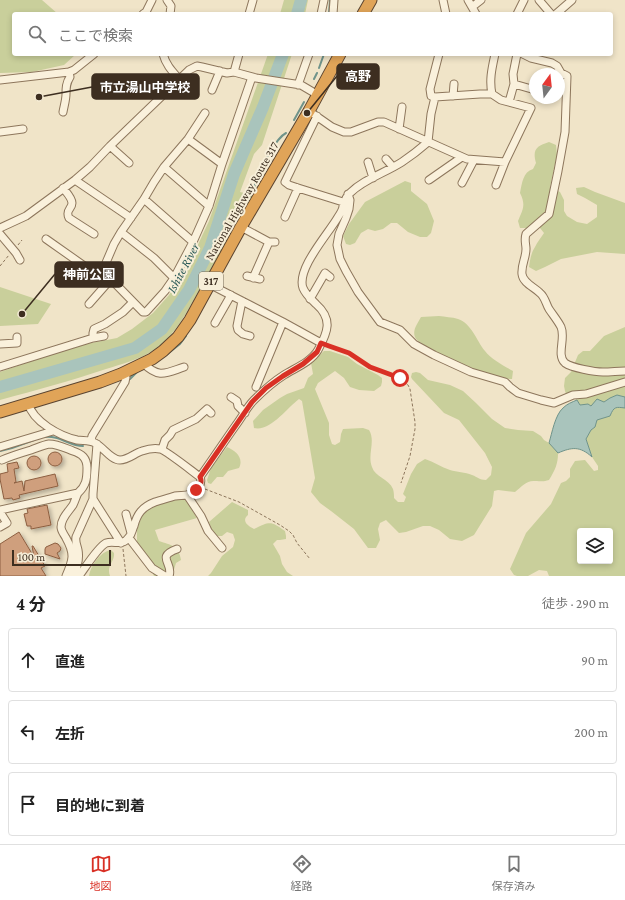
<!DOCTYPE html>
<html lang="ja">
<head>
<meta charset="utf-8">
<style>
  body { margin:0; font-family:"Crimson Pro","Noto Sans JP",serif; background:#f2f2f2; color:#222 }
  .controls { position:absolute; right:12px; bottom:12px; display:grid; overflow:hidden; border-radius:4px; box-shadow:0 2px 6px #0003 }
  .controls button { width:36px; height:36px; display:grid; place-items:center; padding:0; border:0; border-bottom:1px solid #e0e0e0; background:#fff; color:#222; font:20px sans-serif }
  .compass { position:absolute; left:529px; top:68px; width:36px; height:36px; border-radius:50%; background:#fff; box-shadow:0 2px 6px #0003; rotate:15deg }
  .scale { position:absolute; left:12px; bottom:10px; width:99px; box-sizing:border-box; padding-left:4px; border:2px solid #3d2e20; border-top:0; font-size:11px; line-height:14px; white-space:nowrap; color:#3d2e20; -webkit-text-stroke:3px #f7eed8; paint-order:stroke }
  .stop { position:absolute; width:12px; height:12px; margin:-9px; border:3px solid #d93025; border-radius:50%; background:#fff }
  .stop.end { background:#d93025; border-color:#fff; box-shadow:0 1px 4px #0008 }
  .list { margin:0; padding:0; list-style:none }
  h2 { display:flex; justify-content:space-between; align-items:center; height:52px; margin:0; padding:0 16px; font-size:17px }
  h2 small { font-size:13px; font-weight:400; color:#767676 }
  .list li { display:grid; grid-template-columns:26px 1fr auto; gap:12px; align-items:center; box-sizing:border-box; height:64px; margin:0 8px 8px; padding:0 8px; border:1px solid #e0e0e0; border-radius:4px }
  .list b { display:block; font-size:15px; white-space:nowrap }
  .list em { font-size:13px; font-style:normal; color:#767676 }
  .icon { flex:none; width:22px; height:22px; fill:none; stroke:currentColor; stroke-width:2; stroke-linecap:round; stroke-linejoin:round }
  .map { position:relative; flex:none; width:625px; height:576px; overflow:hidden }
  .search { position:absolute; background:#fff; box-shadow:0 2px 6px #0003; left:12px; right:12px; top:12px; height:44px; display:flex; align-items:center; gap:10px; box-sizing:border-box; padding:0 14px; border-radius:4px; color:#767676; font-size:15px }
  .sheet { height:268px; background:#fff }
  nav { display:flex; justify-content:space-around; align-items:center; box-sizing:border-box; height:56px; border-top:1px solid #e0e0e0; background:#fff; font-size:11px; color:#767676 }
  nav a { display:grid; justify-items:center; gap:2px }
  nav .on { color:#d93025 }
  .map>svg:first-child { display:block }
</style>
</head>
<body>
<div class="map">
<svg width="625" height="576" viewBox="0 0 625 576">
  <defs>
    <filter id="shadow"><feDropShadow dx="2.5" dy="2.5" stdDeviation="2" flood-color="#0004"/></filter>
  </defs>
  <rect width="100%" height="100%" fill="#f0e4c8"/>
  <path fill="#c9cf9b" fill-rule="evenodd" d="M 0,0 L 42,0 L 58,14 L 14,14 L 14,54 L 75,54 L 75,55 L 64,65 L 32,72 L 0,73 Z
    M 284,0 L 308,0 L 305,14 L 280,14 Z
    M 268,54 L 292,54 L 262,145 L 254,154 L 240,192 L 253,195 L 185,315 C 176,329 166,343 152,351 C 138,360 122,364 106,369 C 71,381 36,390 0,400 L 0,372 L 43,357 L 86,344 L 117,338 L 132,329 L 153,313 L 169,295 L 188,266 L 209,221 Z
    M 549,142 L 556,145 L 557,155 L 550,187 L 560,192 L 564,200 L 564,211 L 567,216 L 577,222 L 587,224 L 597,217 L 597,205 L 585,198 L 577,194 L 576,188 L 584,187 L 595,192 L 625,203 L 625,254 L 597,252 L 561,259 L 545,267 L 536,271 L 529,267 C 530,260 531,253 535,247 C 537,242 541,238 544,233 L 540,228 L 520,228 L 518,221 C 523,209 526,205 520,193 C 522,183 523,172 533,169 L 536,163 C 532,149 537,146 549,142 Z
    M 405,181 L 411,183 L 411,191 L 427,204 L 434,221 L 431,233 L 427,237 L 420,237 L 408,232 L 397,223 L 391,223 L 383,229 L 375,231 L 368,229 L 361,233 L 355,243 L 350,245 L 346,244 L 343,236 L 349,224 L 365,202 Z
    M 0,287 L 51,304 L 38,324 L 0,326 Z
    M 439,316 C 445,317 452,317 458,319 C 472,324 476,340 485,351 C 491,359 504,366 513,371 L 512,379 C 500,379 484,373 473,369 C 463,365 417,345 415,337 C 412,330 418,323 421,317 Z
    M 625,327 L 625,397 L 617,395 L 610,398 L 604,402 L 591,406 L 588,404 L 580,405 L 577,400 L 566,394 L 565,391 L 564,386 L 565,378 L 571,372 L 578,355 L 583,351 L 590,351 L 604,336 Z
    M 324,351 L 330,351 L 348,357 L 357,364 L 378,375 L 382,378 L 382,382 L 381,386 L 374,391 L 359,390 L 350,387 L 344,378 L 335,371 L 318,383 L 315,389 L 329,423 L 329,435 L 332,444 L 335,445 L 340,442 L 341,434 L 343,429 L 363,428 L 369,430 C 376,441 367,455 372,467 C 375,477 389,479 393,489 C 394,492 394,496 394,498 L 398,502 L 404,502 L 406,497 L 403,494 L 411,474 L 417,464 L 425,459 C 434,462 441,467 450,470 C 457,472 465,472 472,475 C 478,477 479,480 486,480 L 491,475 L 492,467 L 485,453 L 459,420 L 444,413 L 412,379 L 411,377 L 412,373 L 416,372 L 420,373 L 428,380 L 450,385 L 463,391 L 476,403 L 492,419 L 505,428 L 518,430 L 533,431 L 541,436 L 544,440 L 549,443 L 558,453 C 558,464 555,470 549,480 C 543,482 541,481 535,481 C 527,480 521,487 515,492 L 498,490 L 494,491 L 492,506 L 474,535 L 462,541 L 450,539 L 439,530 L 430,526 L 423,526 L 406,532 L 399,533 L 386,520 L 380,523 L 378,529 L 380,540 L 376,548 L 368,548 L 354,529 L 331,511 L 320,503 L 311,492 L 315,478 L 302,401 L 299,399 C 287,408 270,432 254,428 L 253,421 L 263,410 L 280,398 L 287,394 L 304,388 L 308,378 L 313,374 L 311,363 Z
    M 616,407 L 625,408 L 625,576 L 549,576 L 547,571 L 539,570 L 528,576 L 517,576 L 514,575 L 510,569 L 526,533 L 551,504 L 561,483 L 566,481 L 570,477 L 570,469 L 575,461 L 585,460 L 594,471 L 598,470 L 598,466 L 592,457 L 586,439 L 591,430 L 595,427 L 597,420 L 610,416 L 613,409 ZM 580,531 L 610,531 L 610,561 L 580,561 Z
    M 227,447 C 236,451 244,458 239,468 L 228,471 L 223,477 L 217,477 L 211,484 L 208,483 L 207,480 L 211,468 Z
    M 185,498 L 197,518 L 155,530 L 159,541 C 171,545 179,546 181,560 L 176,563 L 172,576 L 154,576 L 153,574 L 155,570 L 137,545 L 137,530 L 142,515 L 149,508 L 162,503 Z
    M 232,502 L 248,510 L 248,515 C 241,521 248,526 254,529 C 270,521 271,521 285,531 L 286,536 L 286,539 L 280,540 L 277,540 L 273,544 L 276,549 L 280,556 L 282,564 L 287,572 L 293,576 L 208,576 L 211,573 L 222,556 L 233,547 L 235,540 L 233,534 L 227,532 L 222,536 L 214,536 L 209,522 Z
    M 111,550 L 114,553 C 115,562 106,565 110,576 L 89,576 C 91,565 100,552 111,550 Z"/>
  <path fill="#a9c4bc" stroke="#6f938a" d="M 617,395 L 625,397 L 625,408 C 616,407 614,406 610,416 L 597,420 L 595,427 L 591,430 L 586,439 L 592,457 C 580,446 572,447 558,453 L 549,443 C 552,433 555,415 563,408 C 567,404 572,402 577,400 L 580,405 L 588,404 L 591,406 L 597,399 L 604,402 L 610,398 Z"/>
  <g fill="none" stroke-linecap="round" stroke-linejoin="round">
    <path stroke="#6f938a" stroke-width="2" d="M 329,14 L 330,0
      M 319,68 L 324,54
      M 314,79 L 317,73
      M 294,120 L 304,102
      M 253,193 C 254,188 255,182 257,178 C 261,167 276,138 286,133
      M 166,355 L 180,344 L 186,336
      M 130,379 L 137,372
      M 44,437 C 60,435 69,446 83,446
      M 0,451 L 12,448 L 34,440"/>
    <path stroke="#a9c4bc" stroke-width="12" d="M 297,14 L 301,0
      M 0,387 L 135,348 L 162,329 L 189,290 L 210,248 L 234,174 L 263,107 L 283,54"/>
  </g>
  <path fill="#cf9f7d" stroke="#8d5f41" filter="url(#shadow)" d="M48 459a7 7 0 1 1 14 0a7 7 0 1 1-14 0Z
    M27 463a7 7 0 1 1 14 0a7 7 0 1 1-14 0Z
    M 17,462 L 19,468 L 14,469 L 16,482 L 14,483 L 22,481 L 24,491 L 25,481 L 55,474 L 58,486 L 19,495 L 20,498 L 13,500 L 12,498 L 4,499 L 0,479 L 0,474 L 8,472 L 7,464 Z
    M 47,505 L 51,525 L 31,529 L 31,526 L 27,526 L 24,514 L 28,513 L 27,509 Z
    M 19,532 L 34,557 L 32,546 L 33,546 L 45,566 L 41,568 L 46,576 L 0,576 L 0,544 Z
    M 55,543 L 58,544 L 61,548 L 60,551 L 57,553 L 60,559 L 45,554 L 45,549 L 46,547 Z"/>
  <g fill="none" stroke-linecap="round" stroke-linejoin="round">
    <defs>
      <path id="minor" d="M 167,0 L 171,6 L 170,14
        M 443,0 L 446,14
        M 468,0 L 476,14
        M 539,0 L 551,14
        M 472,7 L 481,0
        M 143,14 L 146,12 L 152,0
        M 249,14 L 253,0
        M 321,14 L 324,0
        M 333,14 L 334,0
        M 517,14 L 524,0
        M 556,14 L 572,0
        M 163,54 C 166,65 172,71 179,79
        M 523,54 L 531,58 L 552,63 L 557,66 L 561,73 L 567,76 L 565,132 L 558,171 L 549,214 L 526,234 C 524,240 526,244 526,249 C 526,258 521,265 522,274 C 523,283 534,287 540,293 C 545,297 546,304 549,309 C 553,315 558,321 561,327 C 566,338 556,355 565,363 C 572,368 595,372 603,372 C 611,372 618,371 625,371
        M 234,72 L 239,54
        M 0,80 L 69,72 L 74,70 L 94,54
        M 514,84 L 535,90
        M 298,85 L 309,54
        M 212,90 L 220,71
        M 492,94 C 489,80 492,68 495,54
        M 453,96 L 454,84
        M 509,102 L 514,84 L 513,74 L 517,54
        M 309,111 L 332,127 L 344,132 L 351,132 L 378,122 L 384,122 L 467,159 L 505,162 L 531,108 L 501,100 L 492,94 L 480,94 L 435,97
        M 63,112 C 64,106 66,100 66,94 C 66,88 66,83 70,77 L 69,72
        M 317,116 L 285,182 L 289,185 L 298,188 L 343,202
        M 399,129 L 402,107
        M 0,132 L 23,129
        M 188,139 L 222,164
        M 110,146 L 129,163
        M 386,159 L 393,167
        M 368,162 L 373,178
        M 164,167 L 209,206
        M 75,180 L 131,218
        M 429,180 L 462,157
        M 462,183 L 474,160
        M 496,185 L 505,162
        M 63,188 C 66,192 72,198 72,203 C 72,209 65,210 69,218 L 94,234
        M 348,194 L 350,200 L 349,209 L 346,218 L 339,234 L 337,245 L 340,259 L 346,271 L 358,292 L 380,322 L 400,330 L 414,344 L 434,355 L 471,372 L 505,382 L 510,387 L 518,393 L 541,400 L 554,403 L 573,395 L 586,394 L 625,382
        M 144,199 L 193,242
        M 285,217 L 298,188
        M 241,227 L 269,242 L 275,242
        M 0,228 L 26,216 L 75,180 L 90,167 L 110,146 L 189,70 L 197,66 L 202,67 L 227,73 L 234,72 L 256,78 L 301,85 L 318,95
        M 121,232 L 154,258 L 174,278
        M 0,234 L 16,253 L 20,260
        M 46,239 L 90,270 L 101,269 L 105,265 L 114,244 L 121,232 L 144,199 L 154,182 L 164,167 L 188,139 L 205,113
        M 101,269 L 143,312 L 146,312 L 165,291 L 174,278 L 193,242 L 209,206 L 222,164 L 252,77
        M 247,276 L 260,279
        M 253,278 L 269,242
        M 209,284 L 283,322 L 321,343
        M 310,299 L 325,273 L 330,277
        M 242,301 L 237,326 L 238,330 L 243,334 L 250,336
        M 89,304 L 111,279
        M 215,323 L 231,295
        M 93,338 L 93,333 L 94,329 L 105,324 L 123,312 L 133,302
        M 0,344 L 17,343 L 17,337
        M 143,363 C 159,379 166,373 184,367
        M 0,367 L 93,338 L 104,336
        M 256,387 L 283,322
        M 231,397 L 237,401 L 238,406 L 245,413
        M 28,403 C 33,422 60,436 77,440 C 83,441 90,440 95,443 C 103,447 111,460 120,460 C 128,460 135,453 142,451 C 148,449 155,448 160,449 C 167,451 193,472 200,477
        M 91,441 L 92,436 L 125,382 L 126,377 L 124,372
        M 97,444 L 93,494 L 93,499 L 121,543
        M 0,447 L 53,431
        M 162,449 L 165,440 L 170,435 L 173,430 L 196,419 L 207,409 L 211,413
        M 187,495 L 201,516 L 208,531 L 222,548
        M 0,510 L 78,493 C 86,486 87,479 87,468 C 87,458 82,454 73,451 C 65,448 57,444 49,444 C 43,445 37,448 31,450 C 21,453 11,456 2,460
        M 0,512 L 7,523 L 0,527
        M 126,514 L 131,533
        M 129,538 L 152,568 L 165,576
        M 66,576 C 73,560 75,554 66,538 C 64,534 61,531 61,527 C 61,518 69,511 73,505 C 75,501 76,497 78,493
        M 73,576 C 77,568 80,560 78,550 C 77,545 75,542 76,537 L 93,499
        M 79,576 C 85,568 98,547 106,543 C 115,540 122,547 129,537 C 132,534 132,530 134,526 C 137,514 142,507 155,502 C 161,500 169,498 175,496 C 180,495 186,496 190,494 C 197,491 203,484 200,477 C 212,460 224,442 236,425 C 242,417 247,407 254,400 C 263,391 273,382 284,375 C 295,368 311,362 318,350 C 328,332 333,319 316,304 C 311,299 306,295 303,288 C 296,269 329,233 338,217 C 340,214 343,209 343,206 C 345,200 345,198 350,193 C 364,179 385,173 402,162 C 411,156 420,149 428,142 L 431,114 L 435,97 L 431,96 L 430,89 L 439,54
        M 169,576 C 174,563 155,557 177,549"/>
      <path id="highway" d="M 363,14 L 371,0
        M 0,412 L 100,382 L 121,374 L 152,359 L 163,351 L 178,337 L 190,320 L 241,227 L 309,111 L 340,54"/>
    </defs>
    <use href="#minor" stroke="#8d765c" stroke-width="9"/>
    <use href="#highway" stroke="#5b4430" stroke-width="13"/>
    <path stroke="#8d765c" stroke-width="1" stroke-dasharray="3 2" stroke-linecap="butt" d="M 18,245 L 22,240
      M 0,266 L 9,255
      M 327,346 L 349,353 L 370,367 L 400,378 L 408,385 L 410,389 L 415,422 L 415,429 L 410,456 L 401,483
      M 205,489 L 239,502 L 280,525 L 289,531 L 293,535 L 297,543 L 310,559
      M 123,549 L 126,576"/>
    <use href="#minor" stroke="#faf1dc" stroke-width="7"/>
    <use href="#highway" stroke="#e0a458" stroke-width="11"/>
  </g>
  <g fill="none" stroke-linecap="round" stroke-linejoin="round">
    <path stroke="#d93025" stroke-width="5" d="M 196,490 C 199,486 203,483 200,477 L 252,402 L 266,388 L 283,376 L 303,364 L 317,352 L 321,343 L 329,346 L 349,353 L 370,367 L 400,378"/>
  </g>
  <g text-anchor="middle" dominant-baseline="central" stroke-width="4" stroke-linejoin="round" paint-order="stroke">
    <rect fill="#f7eed8" stroke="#756857" stroke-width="1" x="199" y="272" width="24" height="18" rx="3"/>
    <g font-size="11" font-weight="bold" fill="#3d2e20">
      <text x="211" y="281">317</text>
    </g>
    <g font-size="12" fill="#3d2e20" stroke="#f7eed8">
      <text transform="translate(242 201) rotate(-60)">National Highway Route 317</text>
    </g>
    <g font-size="13" font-style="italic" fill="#2f5d5a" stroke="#f7eed8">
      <text transform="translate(183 268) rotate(-62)">Ishite River</text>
    </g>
  </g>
  <path fill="none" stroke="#3d2e20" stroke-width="1.5" d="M307 113L337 76M39 97L92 87M22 314L55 274"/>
  <g fill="#3d2e20" stroke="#f7eed8" stroke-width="1.5">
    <circle cx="307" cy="113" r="4"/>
    <circle cx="39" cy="97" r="4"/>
    <circle cx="22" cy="314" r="4"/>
  </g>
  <g fill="#3d2e20" stroke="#3d2e20" stroke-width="1.5">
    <rect x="337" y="64" width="42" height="25" rx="4"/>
    <rect x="92" y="74" width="107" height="25" rx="4"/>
    <rect x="55" y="262" width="68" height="25" rx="4"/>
  </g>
  <g font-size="13" text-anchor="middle" font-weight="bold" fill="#fff">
    <text x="358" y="81">高野</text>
    <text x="145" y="92">市立湯山中学校</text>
    <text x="89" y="279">神前公園</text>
  </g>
</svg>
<div class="controls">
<button><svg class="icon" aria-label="layers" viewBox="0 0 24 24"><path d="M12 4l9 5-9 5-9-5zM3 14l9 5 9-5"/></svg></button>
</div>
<svg class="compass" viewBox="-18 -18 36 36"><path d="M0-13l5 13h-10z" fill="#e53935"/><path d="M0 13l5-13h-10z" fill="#767676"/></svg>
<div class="scale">100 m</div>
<div class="stop" style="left:400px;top:378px"></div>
<div class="stop end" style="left:196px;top:490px"></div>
<div class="search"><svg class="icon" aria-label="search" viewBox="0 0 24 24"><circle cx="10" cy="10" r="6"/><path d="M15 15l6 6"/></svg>ここで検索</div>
</div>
<section class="sheet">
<h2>4 分<small>徒歩 · 290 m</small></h2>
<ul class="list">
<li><svg class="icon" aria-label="ahead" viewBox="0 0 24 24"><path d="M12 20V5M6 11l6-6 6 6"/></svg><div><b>直進</b></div><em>90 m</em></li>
<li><svg class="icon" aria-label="left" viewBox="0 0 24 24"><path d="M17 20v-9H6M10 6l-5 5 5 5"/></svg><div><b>左折</b></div><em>200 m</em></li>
<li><svg class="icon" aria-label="arrive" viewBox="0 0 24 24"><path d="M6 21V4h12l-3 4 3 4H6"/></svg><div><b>目的地に到着</b></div></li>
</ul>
</section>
<nav>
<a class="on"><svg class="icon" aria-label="map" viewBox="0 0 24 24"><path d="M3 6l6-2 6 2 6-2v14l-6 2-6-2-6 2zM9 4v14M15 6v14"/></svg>地図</a>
<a><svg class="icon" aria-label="directions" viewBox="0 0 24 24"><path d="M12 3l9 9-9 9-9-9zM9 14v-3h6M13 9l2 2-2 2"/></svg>経路</a>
<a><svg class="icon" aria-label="saved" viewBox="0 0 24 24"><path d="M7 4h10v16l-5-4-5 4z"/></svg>保存済み</a>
</nav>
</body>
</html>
